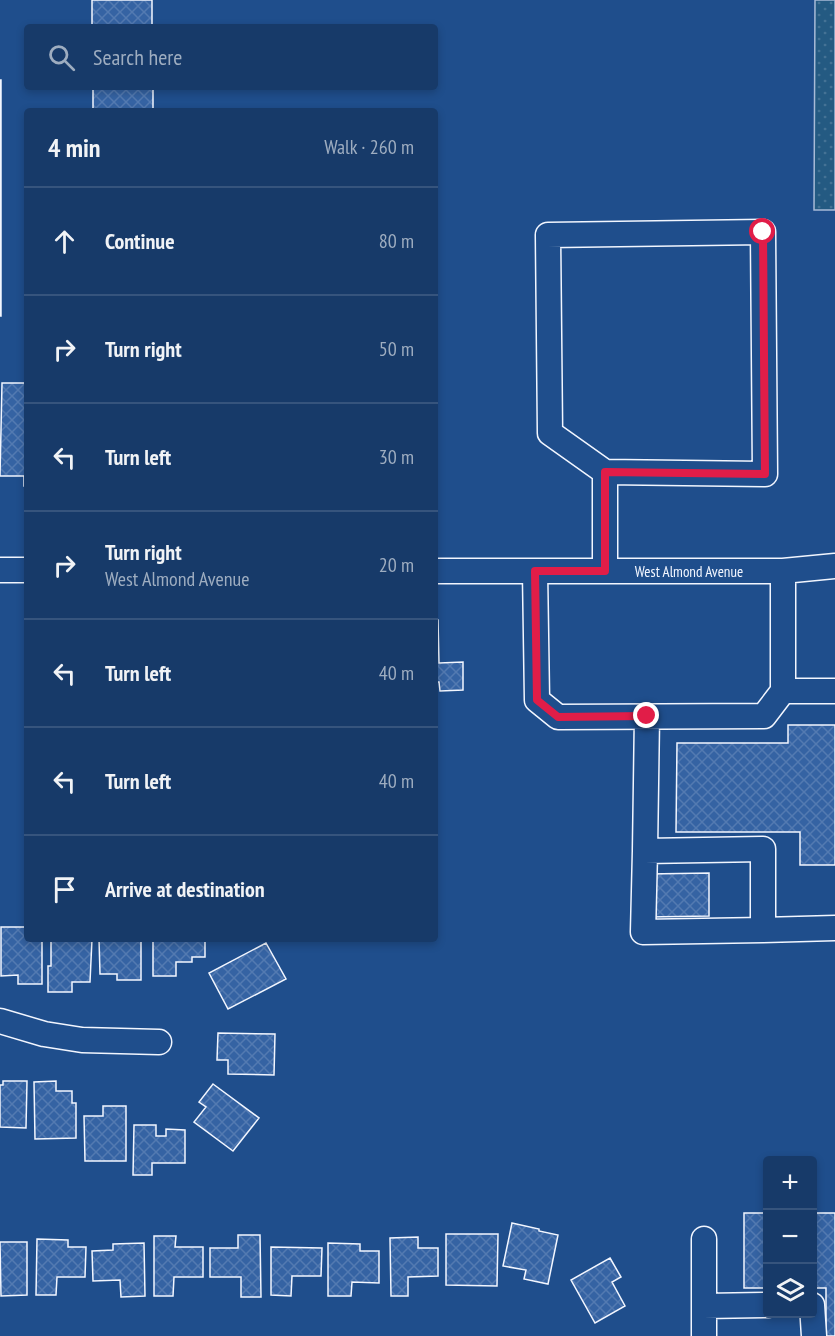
<!DOCTYPE html>
<html lang="en">
<head>
<meta charset="utf-8">
<style>
  body { margin:0; font-family:"PT Sans Narrow",sans-serif; background:#20416f; color:#f1f3f6 }
  .controls { position:absolute; right:18px; bottom:18px; display:grid; overflow:hidden; border-radius:6px; box-shadow:0 3px 9px #0003 }
  .controls button { width:54px; height:54px; display:grid; place-items:center; padding:0; border:0; border-bottom:2px solid #36547d; background:#173a69; color:#f1f3f6; font:30px sans-serif }
  .stop { position:absolute; width:18px; height:18px; margin:-14px; border:4px solid #e11d48; border-radius:50%; background:#fff }
  .stop.end { background:#e11d48; border-color:#fff; box-shadow:0 2px 6px #0008 }
  .list { margin:0; padding:0; list-style:none }
  h2 { display:flex; justify-content:space-between; align-items:center; height:78px; margin:0; padding:0 24px; font-size:26px }
  h2 small { font-size:20px; font-weight:400; color:#9eadc0 }
  .list li { display:grid; grid-template-columns:39px 1fr auto; gap:18px; align-items:center; box-sizing:border-box; height:108px; padding:0 24px; border-top:2px solid #36547d }
  .list b { display:block; font-size:22px; white-space:nowrap }
  .list p { margin:0; font-size:20px; white-space:nowrap; color:#9eadc0 }
  .list em { font-size:20px; font-style:normal; color:#9eadc0 }
  .icon { flex:none; width:33px; height:33px; fill:none; stroke:currentColor; stroke-width:2; stroke-linecap:round; stroke-linejoin:round }
  .map { position:relative; flex:none; width:835px; height:1336px; overflow:hidden }
  .search { position:absolute; background:#173a69; box-shadow:0 3px 9px #0003; left:24px; top:24px; width:414px; height:66px; display:flex; align-items:center; gap:15px; box-sizing:border-box; padding:0 21px; border-radius:6px; color:#9eadc0; font-size:22px }
  .panel { position:absolute; background:#173a69; box-shadow:0 3px 9px #0003; left:24px; top:108px; width:414px; height:834px; border-radius:6px }
  .map>svg:first-child { display:block }
</style>
</head>
<body>
<div class="map">
<svg width="835" height="1336" viewBox="0 0 835 1336">
  <defs>
    <pattern id="grass-dots" width="8" height="8" patternUnits="userSpaceOnUse" patternTransform="scale(1.5)"><rect width="8" height="8" fill="#245a82"/><path d="M2 2h.1M6 6h.1" fill="none" stroke="#447295" stroke-width="1.8" stroke-linecap="round"/></pattern>
    <pattern id="building-cross-hatch" width="8" height="8" patternUnits="userSpaceOnUse" patternTransform="scale(1.5)"><rect width="8" height="8" fill="#3563a3"/><path d="M0 0l8 8M0 8l8-8" fill="none" stroke="#537ab1"/></pattern>
  </defs>
  <rect width="100%" height="100%" fill="#1f4e8c"/>
  <path fill="url(#grass-dots)" stroke="#a8bbd7" stroke-width="1.5" d="M 815,0 L 835,0 L 835,210 L 814,210 Z"/>
  <path fill="url(#building-cross-hatch)" stroke="#f2f6ff" stroke-width="1.5" d="M 92,0 L 152,0 L 152,27 L 92,27 Z
    M 0,80 L 1,80 L 1,316 L 0,316 Z
    M 93,87 L 153,87 L 153,111 L 93,111 Z
    M 2,383 L 27,383 L 27,486 L 24,486 L 24,476 L 0,476 Z
    M 435,620 L 438,620 L 439,663 L 463,662 L 463,690 L 440,691 L 439,682 L 435,682 Z
    M 788,725 L 835,725 L 835,865 L 800,865 L 800,832 L 676,832 L 677,743 L 788,743 Z
    M 709,873 L 709,916 L 648,917 L 648,874 Z
    M 1,927 L 27,927 L 27,939 L 42,939 L 42,984 L 18,984 L 18,975 L 1,976 Z
    M 51,939 L 92,939 L 90,982 L 72,982 L 72,992 L 48,992 L 48,966 L 51,966 Z
    M 99,939 L 141,939 L 141,980 L 117,980 L 117,974 L 100,974 Z
    M 153,939 L 205,939 L 205,957 L 192,957 L 192,962 L 176,962 L 176,976 L 153,976 Z
    M 266,943 L 286,979 L 228,1009 L 209,973 Z
    M 218,1033 L 275,1034 L 274,1075 L 228,1074 L 228,1060 L 217,1060 Z
    M 3,1081 L 27,1081 L 26,1128 L 0,1127 L 0,1085 L 3,1085 Z
    M 56,1081 L 56,1091 L 72,1091 L 72,1103 L 76,1103 L 76,1138 L 35,1139 L 34,1082 Z
    M 213,1084 L 259,1118 L 233,1151 L 194,1122 L 206,1107 L 199,1102 Z
    M 103,1106 L 126,1106 L 126,1161 L 85,1161 L 84,1116 L 103,1116 Z
    M 134,1125 L 156,1125 L 156,1136 L 166,1136 L 166,1129 L 185,1130 L 185,1163 L 152,1163 L 152,1175 L 133,1175 Z
    M 744,1213 L 768,1213 L 768,1288 L 744,1288 Z
    M 812,1213 L 835,1213 L 835,1336 L 826,1336 L 826,1288 L 812,1288 Z
    M 512,1223 L 539,1229 L 539,1231 L 558,1235 L 548,1284 L 524,1279 L 526,1270 L 503,1266 Z
    M 446,1234 L 498,1234 L 497,1286 L 446,1285 Z
    M 238,1235 L 260,1235 L 261,1297 L 241,1297 L 241,1277 L 210,1277 L 210,1248 L 238,1248 Z
    M 154,1236 L 176,1236 L 175,1247 L 203,1247 L 203,1277 L 174,1277 L 173,1296 L 154,1296 Z
    M 418,1237 L 418,1248 L 438,1248 L 438,1276 L 408,1277 L 408,1296 L 391,1296 L 390,1238 Z
    M 37,1239 L 68,1240 L 68,1247 L 86,1247 L 85,1277 L 57,1277 L 56,1295 L 36,1295 Z
    M 0,1242 L 27,1242 L 27,1295 L 1,1296 Z
    M 144,1243 L 145,1296 L 121,1297 L 120,1280 L 93,1281 L 92,1251 L 113,1250 L 113,1244 Z
    M 328,1243 L 360,1244 L 360,1251 L 379,1251 L 379,1283 L 352,1282 L 351,1296 L 328,1296 Z
    M 271,1247 L 322,1248 L 321,1276 L 292,1276 L 291,1296 L 271,1295 Z
    M 610,1258 L 621,1277 L 612,1282 L 625,1306 L 595,1323 L 571,1280 Z"/>
  <g fill="none" stroke-linecap="round" stroke-linejoin="round">
    <defs>
      <path id="minor" d="M 605,472 L 550,433 L 548,235 L 763,232 L 765,474 L 605,472 L 605,571
        M 0,570 L 27,570
        M 435,571 L 783,571 L 835,566
        M 535,571 L 537,700 L 558,717 L 764,716 L 783,691 L 835,691
        M 783,571 L 783,691
        M 647,716 L 645,851 L 763,849 L 763,930 L 835,928
        M 645,851 L 643,932 L 763,930
        M 0,1021 L 44,1034 L 82,1040 L 159,1042
        M 704,1239 L 704,1336
        M 812,1305 L 814,1336
        M 704,1306 L 768,1305"/>
    </defs>
    <use href="#minor" stroke="#f2f6ff" stroke-width="27"/>
    <use href="#minor" stroke="#1f4e8c" stroke-width="24"/>
  </g>
  <g fill="none" stroke-linecap="round" stroke-linejoin="round">
    <path stroke="#e11d48" stroke-width="8" d="M 647,716 L 558,717 L 537,700 L 535,571 L 605,571 L 605,472 L 765,474 L 763,232"/>
  </g>
  <g text-anchor="middle" dominant-baseline="central" stroke-width="4.5" stroke-linejoin="round" paint-order="stroke">
    <g font-size="15" fill="#f2f6ff" stroke="#1f4e8c">
      <text x="689" y="571">West Almond Avenue</text>
    </g>
  </g>
</svg>
<div class="controls">
<button>+</button>
<button>−</button>
<button><svg class="icon" aria-label="layers" viewBox="0 0 24 24"><path d="M12 4l9 5-9 5-9-5zM3 14l9 5 9-5"/></svg></button>
</div>
<div class="stop" style="left:763px;top:232px"></div>
<div class="stop end" style="left:647px;top:716px"></div>
<div class="search"><svg class="icon" aria-label="search" viewBox="0 0 24 24"><circle cx="10" cy="10" r="6"/><path d="M15 15l6 6"/></svg>Search here</div>
<section class="panel">
<h2>4 min<small>Walk · 260 m</small></h2>
<ul class="list">
<li><svg class="icon" aria-label="ahead" viewBox="0 0 24 24"><path d="M12 20V5M6 11l6-6 6 6"/></svg><div><b>Continue</b></div><em>80 m</em></li>
<li><svg class="icon" aria-label="right" viewBox="0 0 24 24"><path d="M7 20v-9h11M14 6l5 5-5 5"/></svg><div><b>Turn right</b></div><em>50 m</em></li>
<li><svg class="icon" aria-label="left" viewBox="0 0 24 24"><path d="M17 20v-9H6M10 6l-5 5 5 5"/></svg><div><b>Turn left</b></div><em>30 m</em></li>
<li><svg class="icon" aria-label="right" viewBox="0 0 24 24"><path d="M7 20v-9h11M14 6l5 5-5 5"/></svg><div><b>Turn right</b><p>West Almond Avenue</p></div><em>20 m</em></li>
<li><svg class="icon" aria-label="left" viewBox="0 0 24 24"><path d="M17 20v-9H6M10 6l-5 5 5 5"/></svg><div><b>Turn left</b></div><em>40 m</em></li>
<li><svg class="icon" aria-label="left" viewBox="0 0 24 24"><path d="M17 20v-9H6M10 6l-5 5 5 5"/></svg><div><b>Turn left</b></div><em>40 m</em></li>
<li><svg class="icon" aria-label="arrive" viewBox="0 0 24 24"><path d="M6 21V4h12l-3 4 3 4H6"/></svg><div><b>Arrive at destination</b></div></li>
</ul>
</section>
</div>
</body>
</html>
